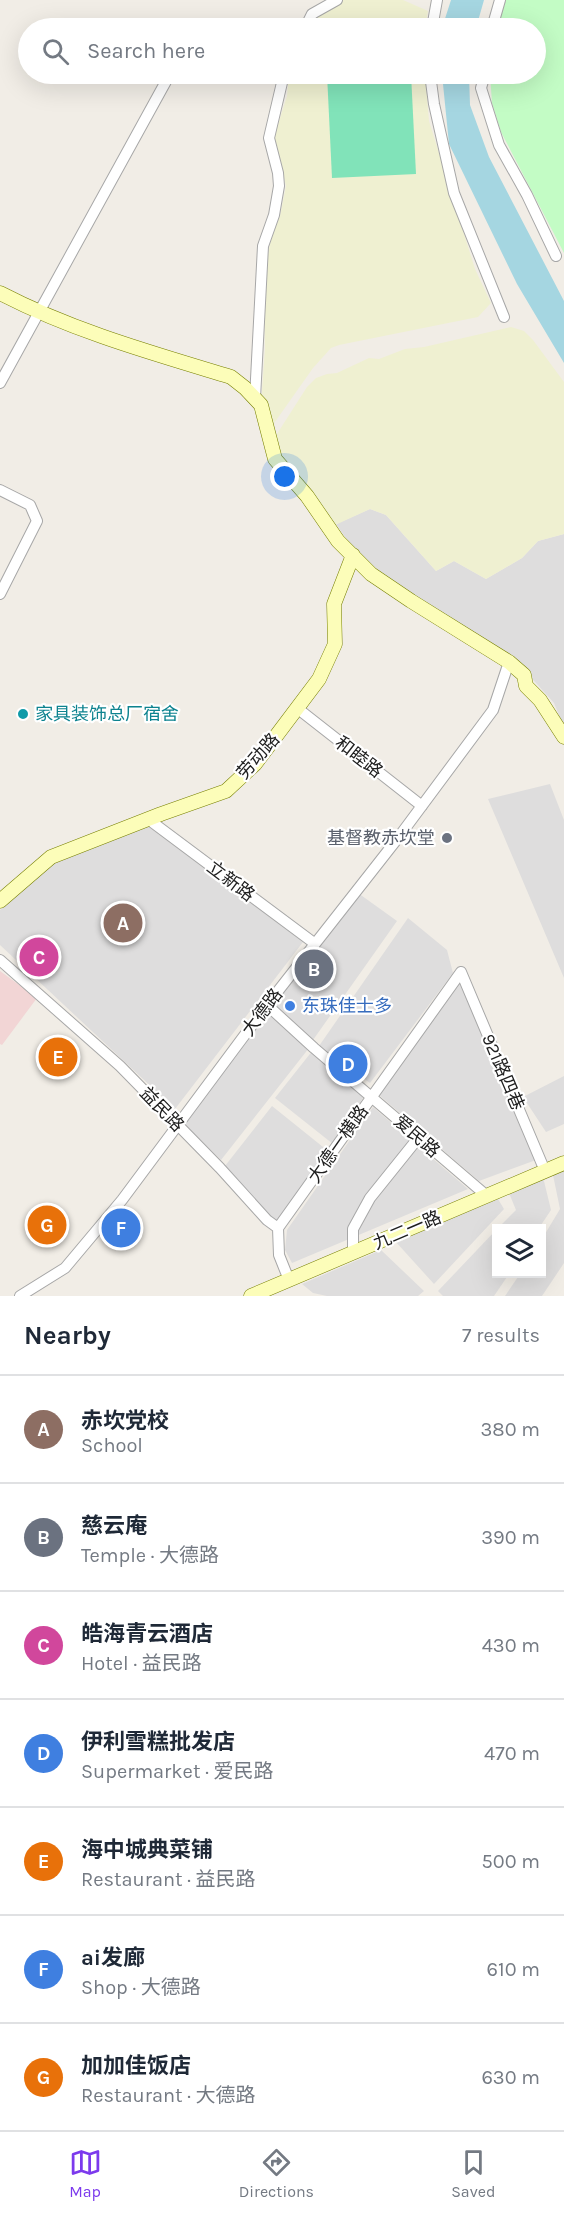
<!DOCTYPE html>
<html lang="en">
<head>
<meta charset="utf-8">
<style>
  body { margin:0; font-family:Karla,"Noto Sans SC",sans-serif; background:#f6f6f7; color:#1f2937 }
  .controls { position:absolute; right:18px; bottom:18px; display:grid; overflow:hidden; border-radius:0px; box-shadow:0 6px 24px #0002 }
  .controls button { width:54px; height:54px; display:grid; place-items:center; padding:0; border:0; border-bottom:2px solid #e0e1e3; background:#fff; color:#1f2937; font:30px sans-serif }
  .you { position:absolute; left:285px; top:477px; width:21px; height:21px; margin:-15px; border:4px solid #fff; border-radius:50%; background:#1a73e8; box-shadow:0 0 0 9px #1a73e833 }
  .badge { display:grid; place-items:center; width:39px; height:39px; border-radius:50%; background:#7c3aed; color:#fff; font-size:20px; font-weight:700 }
  .pin { position:absolute; translate:-50% -50%; border:3px solid #fff; box-shadow:0 2px 6px #0006 }
  .list { margin:0; padding:0; list-style:none }
  h2 { display:flex; justify-content:space-between; align-items:center; height:78px; margin:0; padding:0 24px; font-size:26px }
  h2 small { font-size:20px; font-weight:400; color:#747a83 }
  .list li { display:grid; grid-template-columns:39px 1fr auto; gap:18px; align-items:center; box-sizing:border-box; height:108px; padding:0 24px; border-top:2px solid #e0e1e3 }
  .list b { display:block; font-size:22px; white-space:nowrap }
  .list p { margin:0; font-size:20px; white-space:nowrap; color:#747a83 }
  .list em { font-size:20px; font-style:normal; color:#747a83 }
  .icon { flex:none; width:33px; height:33px; fill:none; stroke:currentColor; stroke-width:2; stroke-linecap:round; stroke-linejoin:round }
  .map { position:relative; flex:none; width:564px; height:1296px; overflow:hidden }
  .search { position:absolute; background:#fff; box-shadow:0 6px 24px #0002; left:18px; right:18px; top:18px; height:66px; display:flex; align-items:center; gap:15px; box-sizing:border-box; padding:0 21px; border-radius:33px; color:#747a83; font-size:22px }
  .sheet { height:834px; background:#fff }
  nav { display:flex; justify-content:space-around; align-items:center; box-sizing:border-box; height:84px; border-top:2px solid #e0e1e3; background:#fff; font-size:16px; color:#747a83 }
  nav a { display:grid; justify-items:center; gap:3px }
  nav .on { color:#7c3aed }
  .map>svg:first-child { display:block }
</style>
</head>
<body>
<div class="map">
<svg width="564" height="1296" viewBox="0 0 564 1296">
  <rect width="100%" height="100%" fill="#f1ede6"/>
  <path fill="#dedddd" d="M 370,509 L 386,515 L 436,571 L 454,561 L 486,579 L 522,558 L 538,541 L 564,534 L 564,727 L 554,703 L 527,673 L 416,600 L 379,571 L 350,544 L 336,524 Z
    M 550,784 L 564,820 L 564,978 L 488,799 Z
    M 148,826 L 303,942 L 175,1109 L 0,945 L 0,910 L 56,862 Z
    M 358,893 L 397,921 L 313,1040 L 273,1003 Z
    M 408,918 L 447,950 L 453,973 L 370,1083 L 319,1046 Z
    M 460,978 L 536,1160 L 479,1181 L 379,1095 Z
    M 268,1009 L 309,1048 L 221,1160 L 183,1123 Z
    M 313,1050 L 365,1095 L 333,1144 L 275,1098 Z
    M 564,1076 L 564,1124 L 546,1132 L 523,1097 Z
    M 272,1106 L 328,1151 L 276,1222 L 225,1166 Z
    M 373,1107 L 468,1189 L 292,1263 L 285,1250 L 287,1230 Z
    M 564,1170 L 564,1263 L 542,1296 L 505,1296 L 520,1274 L 542,1274 L 542,1239 L 560,1209 L 553,1175 Z
    M 543,1177 L 551,1210 L 539,1228 L 498,1228 L 516,1210 L 509,1193 Z
    M 498,1199 L 504,1209 L 434,1284 L 395,1241 Z
    M 496,1230 L 496,1274 L 509,1274 L 494,1296 L 443,1296 L 438,1291 Z
    M 381,1250 L 424,1291 L 418,1296 L 327,1296 L 313,1293 L 302,1284 Z"/>
  <path fill="#f2d5d5" d="M 0,971 L 37,998 L 2,1045 L 0,1044 Z"/>
  <path fill="#eff0d1" d="M 341,0 L 403,0 L 428,11 L 425,28 L 310,28 L 320,14 Z
    M 289,74 L 425,74 L 429,121 L 475,269 L 491,303 L 478,317 L 339,345 L 331,348 L 313,368 L 270,429 L 261,405 L 265,348 L 264,308 L 267,259 L 272,234 L 280,216 L 286,186 L 274,137 L 287,96 Z
    M 511,327 L 524,331 L 533,340 L 564,382 L 564,534 L 538,541 L 522,558 L 486,579 L 454,561 L 436,571 L 386,515 L 370,509 L 333,526 L 276,449 L 275,437 L 307,387 L 316,378 L 327,374 L 337,373 L 369,358 L 379,359 L 405,349 L 424,347 Z"/>
  <path fill="#c3fcc5" d="M 506,0 L 564,0 L 564,253 L 501,132 L 492,103 L 490,74 L 536,74 L 536,28 L 497,28 Z"/>
  <path fill="#81e3b9" d="M 327,74 L 411,74 L 416,174 L 332,178 Z"/>
  <path fill="#a5d6e1" d="M 451,0 L 484,0 L 476,28 L 442,28 Z
    M 442,74 L 469,74 L 470,105 L 489,157 L 564,301 L 564,363 L 517,284 L 449,144 Z"/>
  <g fill="none" stroke-linecap="round" stroke-linejoin="round">
    <defs>
      <path id="street" d="M 305,28 L 312,14 L 337,0
        M 432,28 L 437,0
        M 492,28 L 500,0
        M 430,74 L 434,104 L 454,193 L 504,317
        M 485,74 L 481,88 L 499,145 L 527,195 L 556,256
        M 0,383 L 170,74
        M 255,398 L 263,246 L 274,215 L 279,186 L 278,173 L 269,138 L 284,74
        M 0,490 L 30,505 L 37,521 L 0,594
        M 297,708 L 422,806
        M 148,819 L 314,943
        M 0,960 L 120,1066 L 220,1168 L 267,1220 L 278,1228 L 279,1255 L 289,1280
        M 461,972 L 545,1171
        M 267,1005 L 314,1048 L 487,1196
        M 278,1228 L 461,972
        M 353,1253 L 353,1229 L 370,1198 L 419,1137
        M 20,1296 L 65,1268 L 122,1200 L 267,1005 L 398,838 L 493,710 L 509,662"/>
      <path id="secondary" d="M 0,293 C 73,331 152,353 231,377 L 245,388 L 261,405 L 275,459 L 307,496 L 338,541 L 371,574 L 411,601 L 509,662 L 524,675 L 526,686 L 540,700 L 564,737
        M 0,901 L 51,857 L 161,814 L 226,791 L 255,764 L 319,679 L 335,644 L 334,604 L 353,555
        M 251,1296 L 564,1163"/>
    </defs>
    <use href="#street" stroke="#a7a7a7" stroke-width="12"/>
    <use href="#secondary" stroke="#767f00" stroke-width="15"/>
    <use href="#street" stroke="#fff" stroke-width="10"/>
    <use href="#secondary" stroke="#fcfdb9" stroke-width="14"/>
  </g>
  <circle fill="#0f9aa8" stroke="#fff" stroke-width="2" cx="23" cy="714" r="6"/>
  <circle fill="#6b7280" stroke="#fff" stroke-width="2" cx="447" cy="838" r="6"/>
  <circle fill="#3f7fe0" stroke="#fff" stroke-width="2" cx="290" cy="1006" r="6"/>
  <g text-anchor="middle" dominant-baseline="central" stroke-width="4.5" stroke-linejoin="round" paint-order="stroke">
    <g font-size="18" fill="#0d838f" stroke="#fff" text-anchor="start">
      <text x="35" y="714">家具装饰总厂宿舍</text>
    </g>
    <g font-size="18" fill="#202020" stroke="#fff">
      <text transform="translate(258 756) rotate(-49)">劳动路</text>
      <text transform="translate(359 757) rotate(38)">和睦路</text>
      <text transform="translate(231 881) rotate(37)">立新路</text>
      <text transform="translate(262 1012) rotate(-53)">大德路</text>
      <text transform="translate(503 1072) rotate(67)">921路四巷</text>
      <text transform="translate(162 1109) rotate(46)">益民路</text>
      <text transform="translate(417 1136) rotate(41)">爱民路</text>
      <text transform="translate(338 1144) rotate(-55)">大德一横路</text>
      <text transform="translate(407 1230) rotate(-23)">九二一路</text>
    </g>
    <g font-size="18" fill="#5b616d" stroke="#fff" text-anchor="end">
      <text x="435" y="838">基督教赤坎堂</text>
    </g>
    <g font-size="18" fill="#366cbe" stroke="#fff" text-anchor="start">
      <text x="302" y="1006">东珠佳士多</text>
    </g>
  </g>
</svg>
<div class="controls">
<button><svg class="icon" aria-label="layers" viewBox="0 0 24 24"><path d="M12 4l9 5-9 5-9-5zM3 14l9 5 9-5"/></svg></button>
</div>
<div class="you"></div>
<div class="pin badge" style="left:123px;top:923px;background:#8d6e63">A</div>
<div class="pin badge" style="left:314px;top:969px;background:#6b7280">B</div>
<div class="pin badge" style="left:39px;top:957px;background:#d1479c">C</div>
<div class="pin badge" style="left:348px;top:1064px;background:#3f7fe0">D</div>
<div class="pin badge" style="left:58px;top:1057px;background:#e8710a">E</div>
<div class="pin badge" style="left:121px;top:1228px;background:#3f7fe0">F</div>
<div class="pin badge" style="left:47px;top:1225px;background:#e8710a">G</div>
<div class="search"><svg class="icon" aria-label="search" viewBox="0 0 24 24"><circle cx="10" cy="10" r="6"/><path d="M15 15l6 6"/></svg>Search here</div>
</div>
<section class="sheet">
<h2>Nearby<small>7 results</small></h2>
<ul class="list">
<li><span class="badge" style="background:#8d6e63">A</span><div><b>赤坎党校</b><p>School</p></div><em>380 m</em></li>
<li><span class="badge" style="background:#6b7280">B</span><div><b>慈云庵</b><p>Temple · 大德路</p></div><em>390 m</em></li>
<li><span class="badge" style="background:#d1479c">C</span><div><b>皓海青云酒店</b><p>Hotel · 益民路</p></div><em>430 m</em></li>
<li><span class="badge" style="background:#3f7fe0">D</span><div><b>伊利雪糕批发店</b><p>Supermarket · 爱民路</p></div><em>470 m</em></li>
<li><span class="badge" style="background:#e8710a">E</span><div><b>海中城典菜铺</b><p>Restaurant · 益民路</p></div><em>500 m</em></li>
<li><span class="badge" style="background:#3f7fe0">F</span><div><b>ai发廊</b><p>Shop · 大德路</p></div><em>610 m</em></li>
<li><span class="badge" style="background:#e8710a">G</span><div><b>加加佳饭店</b><p>Restaurant · 大德路</p></div><em>630 m</em></li>
</ul>
</section>
<nav>
<a class="on"><svg class="icon" aria-label="map" viewBox="0 0 24 24"><path d="M3 6l6-2 6 2 6-2v14l-6 2-6-2-6 2zM9 4v14M15 6v14"/></svg>Map</a>
<a><svg class="icon" aria-label="directions" viewBox="0 0 24 24"><path d="M12 3l9 9-9 9-9-9zM9 14v-3h6M13 9l2 2-2 2"/></svg>Directions</a>
<a><svg class="icon" aria-label="saved" viewBox="0 0 24 24"><path d="M7 4h10v16l-5-4-5 4z"/></svg>Saved</a>
</nav>
</body>
</html>
